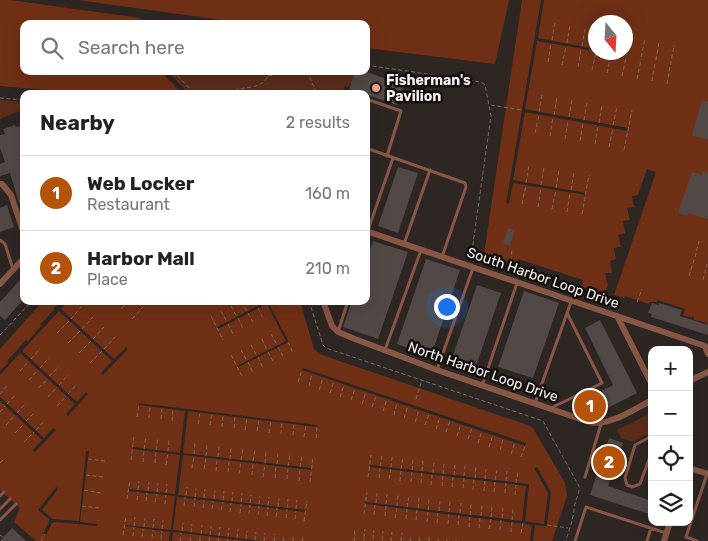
<!DOCTYPE html>
<html lang="en">
<head>
<meta charset="utf-8">
<style>
  body { margin:0; font-family:Rubik,sans-serif; background:#f6f6f6; color:#222 }
  .controls { position:absolute; right:15px; bottom:15px; display:grid; overflow:hidden; border-radius:10px; box-shadow:0 5px 20px #0002 }
  .controls button { width:45px; height:45px; display:grid; place-items:center; padding:0; border:0; border-bottom:1px solid #e0e0e0; background:#fff; color:#222; font:25px sans-serif }
  .compass { position:absolute; left:588px; top:15px; width:45px; height:45px; border-radius:50%; background:#fff; box-shadow:0 5px 20px #0002; rotate:162deg }
  .you { position:absolute; left:446px; top:306px; width:18px; height:18px; margin:-12px; border:4px solid #fff; border-radius:50%; background:#1a73e8; box-shadow:0 0 0 8px #1a73e833 }
  .badge { display:grid; place-items:center; width:32px; height:32px; border-radius:50%; background:#b45309; color:#fff; font-size:16px; font-weight:700 }
  .pin { position:absolute; translate:-50% -50%; border:2px solid #fff; box-shadow:0 1px 5px #0006 }
  .list { margin:0; padding:0; list-style:none }
  h2 { display:flex; justify-content:space-between; align-items:center; height:65px; margin:0; padding:0 20px; font-size:21px }
  h2 small { font-size:16px; font-weight:400; color:#767676 }
  .list li { display:grid; grid-template-columns:32px 1fr auto; gap:15px; align-items:center; box-sizing:border-box; height:75px; padding:0 20px; border-top:1px solid #e0e0e0 }
  .list b { display:block; font-size:19px; white-space:nowrap }
  .list p { margin:0; font-size:16px; white-space:nowrap; color:#767676 }
  .list em { font-size:16px; font-style:normal; color:#767676 }
  .icon { flex:none; width:28px; height:28px; fill:none; stroke:currentColor; stroke-width:2; stroke-linecap:round; stroke-linejoin:round }
  .map { position:relative; flex:none; width:708px; height:541px; overflow:hidden }
  .search { position:absolute; background:#fff; box-shadow:0 5px 20px #0002; left:20px; top:20px; width:350px; height:55px; display:flex; align-items:center; gap:12px; box-sizing:border-box; padding:0 18px; border-radius:10px; color:#767676; font-size:19px }
  .panel { position:absolute; background:#fff; box-shadow:0 5px 20px #0002; left:20px; top:90px; width:350px; height:215px; border-radius:10px }
  .map>svg:first-child { display:block }
</style>
</head>
<body>
<div class="map">
<svg width="708" height="541" viewBox="0 0 708 541">
  <rect width="100%" height="100%" fill="#2e2623"/>
  <path fill="#5c2d1a" d="M 167,71 L 355,71 L 349,87 L 345,86 L 343,94 L 189,94 Z
    M 0,100 L 24,102 L 24,109 L 0,119 Z
    M 649,414 L 652,418 L 652,432 L 632,442 L 621,438 L 617,430 Z"/>
  <path fill="#703015" fill-rule="evenodd" d="M 0,0 L 10,0 L 140,18 L 144,24 L 24,24 L 24,71 L 161,71 L 182,94 L 56,94 L 49,90 L 0,86 Z
    M 78,0 L 509,0 L 495,64 L 366,48 L 366,24 L 250,24 Z
    M 522,0 L 708,0 L 708,325 L 705,322 L 694,320 L 694,317 L 683,316 L 685,309 L 658,300 L 657,302 L 649,302 L 649,304 L 625,296 L 624,298 L 589,287 L 587,287 L 584,290 L 580,289 L 583,280 L 518,259 L 514,269 L 511,268 L 513,261 L 508,260 L 507,262 L 484,254 ZM 596,22 L 626,22 L 626,52 L 596,52 Z
    M 43,301 L 300,301 L 314,349 L 319,354 L 528,425 L 533,428 L 565,483 L 567,496 L 552,541 L 36,541 L 14,522 L 20,508 L 0,490 L 0,349 Z"/>
  <path fill="#2e2623" d="M 541,0 L 544,0 L 538,38 L 595,49 L 595,51 L 537,41 L 525,109 L 628,128 L 628,131 L 525,112 L 513,180 L 586,193 L 586,195 L 513,183 L 509,204 L 506,203 Z
    M 647,169 L 656,172 L 614,295 L 605,292 L 608,285 L 605,273 L 612,273 L 610,261 L 616,259 L 614,248 L 621,247 L 618,235 L 625,233 L 623,221 L 630,220 L 627,208 L 634,207 L 632,196 L 638,195 Z
    M 62,301 L 68,301 L 61,309 L 114,359 L 126,347 L 128,349 L 103,375 L 101,373 L 112,361 L 59,311 L 22,351 L 77,402 L 86,392 L 88,394 L 68,416 L 66,414 L 75,404 L 20,353 L 0,375 L 0,371 L 8,363 L 7,361 L 26,340 L 28,341 L 41,326 L 40,325 L 54,310 L 54,308 Z
    M 267,301 L 273,301 L 269,304 L 289,342 L 238,367 L 237,366 L 286,341 L 267,304 L 218,329 L 217,327 Z
    M 303,368 L 526,443 L 525,446 L 302,370 Z
    M 0,397 L 44,438 L 53,428 L 56,430 L 35,452 L 33,450 L 42,440 L 0,401 Z
    M 139,403 L 317,425 L 317,427 L 188,411 L 183,453 L 311,468 L 311,470 L 183,455 L 178,495 L 306,510 L 305,512 L 177,497 L 173,530 L 262,541 L 247,541 L 173,532 L 172,541 L 169,541 L 170,532 L 125,526 L 125,525 L 171,530 L 175,496 L 128,491 L 129,489 L 175,494 L 180,455 L 133,449 L 133,447 L 180,453 L 185,411 L 139,405 Z
    M 86,451 L 89,451 L 80,522 L 97,524 L 97,526 L 55,522 L 52,523 L 46,535 L 43,534 L 49,521 L 49,519 L 38,510 L 56,487 L 58,489 L 42,510 L 53,519 L 79,521 Z
    M 370,465 L 529,484 L 525,521 L 544,524 L 548,493 L 534,468 L 537,467 L 551,492 L 547,526 L 535,525 L 533,541 L 530,541 L 532,525 L 365,504 L 365,502 L 522,521 L 526,486 L 370,467 Z"/>
  <path fill="#524946" d="M 355,71 L 364,71 L 404,85 L 397,105 L 349,89 Z
    M 702,100 L 708,102 L 708,140 L 692,135 Z
    M 15,125 L 16,127 L 24,125 L 24,201 L 19,203 L 10,173 L 0,176 L 0,164 L 5,162 L 0,148 L 0,135 L 5,134 L 3,129 Z
    M 398,167 L 418,173 L 398,233 L 378,226 Z
    M 703,171 L 708,173 L 708,219 L 688,213 L 687,216 L 678,213 L 692,172 L 702,175 Z
    M 7,205 L 14,227 L 0,232 L 0,208 Z
    M 508,228 L 515,230 L 510,246 L 503,243 Z
    M 373,241 L 408,252 L 378,339 L 343,327 L 352,301 L 366,301 L 366,259 Z
    M 426,259 L 460,270 L 431,356 L 397,344 Z
    M 20,280 L 24,283 L 24,299 L 5,320 L 0,316 L 0,302 Z
    M 477,285 L 501,293 L 474,372 L 450,364 Z
    M 524,291 L 559,303 L 533,378 L 498,367 Z
    M 652,303 L 659,305 L 659,303 L 682,310 L 680,316 L 708,325 L 708,335 L 651,317 L 652,314 L 648,313 Z
    M 600,320 L 637,393 L 592,416 L 584,400 L 613,385 L 585,328 Z
    M 609,438 L 623,443 L 608,486 L 652,501 L 652,515 L 590,495 Z
    M 12,528 L 26,541 L 0,541 Z"/>
  <g fill="none" stroke-linecap="round" stroke-linejoin="round">
    <path stroke="#746d6a" stroke-width="1" stroke-dasharray="4 2.5" stroke-linecap="butt" d="M 552,40 L 555,22
      M 567,43 L 570,25
      M 582,46 L 585,28
      M 626,54 L 630,36
      M 641,57 L 645,39
      M 656,60 L 659,42
      M 548,62 L 551,43
      M 366,65 L 481,82 L 485,85 L 491,116 L 471,258
      M 562,65 L 566,46
      M 578,67 L 581,49
      M 592,70 L 596,52
      M 173,71 L 195,94
      M 264,71 L 268,76 L 289,71
      M 307,71 L 317,94
      M 607,73 L 611,54
      M 622,76 L 626,57
      M 637,79 L 641,60
      M 652,81 L 655,62
      M 667,84 L 674,45
      M 229,94 C 241,84 260,92 268,76
      M 0,98 L 24,100
      M 491,105 L 522,110
      M 539,112 L 542,94
      M 554,115 L 557,96
      M 569,117 L 572,99
      M 584,120 L 587,102
      M 599,123 L 602,105
      M 613,125 L 617,107
      M 535,133 L 539,115
      M 550,136 L 553,117
      M 565,139 L 568,120
      M 580,141 L 583,123
      M 595,144 L 598,125
      M 609,147 L 613,128
      M 624,150 L 632,110
      M 526,183 L 529,165
      M 541,185 L 544,167
      M 556,188 L 559,170
      M 571,190 L 574,172
      M 522,204 L 526,185
      M 538,207 L 541,188
      M 552,209 L 556,190
      M 567,212 L 570,193
      M 582,214 L 589,175
      M 695,257 L 699,241
      M 511,261 L 512,248
      M 689,276 L 694,260
      M 20,278 L 24,279
      M 703,280 L 707,264
      M 57,301 L 57,304
      M 242,301 L 247,312
      M 254,301 L 257,307
      M 309,301 L 323,345 L 326,348 L 543,421 L 579,486 C 580,495 574,501 574,510 C 573,520 569,530 566,541
      M 637,302 L 642,289
      M 231,306 L 237,317
      M 258,308 L 263,319
      M 121,309 L 128,301
      M 221,311 L 227,322
      M 248,313 L 254,324
      M 211,316 L 223,340
      M 238,318 L 243,329
      M 71,319 L 82,306
      M 132,319 L 143,307
      M 228,324 L 233,334
      M 82,329 L 93,317
      M 57,333 L 69,321
      M 271,334 L 277,345
      M 0,335 L 32,301
      M 93,339 L 104,327
      M 262,339 L 267,350
      M 288,342 L 293,353
      M 68,343 L 80,331
      M 251,345 L 257,356
      M 278,347 L 284,358
      M 104,349 L 115,337
      M 241,350 L 247,361
      M 268,352 L 274,363
      M 79,353 L 91,341
      M 231,355 L 243,378
      M 258,357 L 263,368
      M 31,359 L 40,349
      M 248,362 L 253,373
      M 90,363 L 102,351
      M 40,368 L 49,358
      M 20,371 L 29,361
      M 49,376 L 59,367
      M 29,380 L 38,370
      M 298,382 L 302,370
      M 59,385 L 68,375
      M 309,386 L 312,374
      M 38,388 L 48,379
      M 319,390 L 323,378
      M 330,393 L 334,381
      M 0,394 L 7,386
      M 68,394 L 77,384
      M 48,397 L 57,387
      M 340,397 L 344,385
      M 416,399 L 422,380
      M 351,400 L 355,388
      M 7,404 L 16,394
      M 362,404 L 366,392
      M 57,406 L 66,396
      M 372,407 L 376,396
      M 383,411 L 387,399
      M 0,412 L 5,406
      M 17,413 L 26,403
      M 394,415 L 397,403
      M 137,417 L 139,405
      M 149,418 L 150,407
      M 404,418 L 408,406
      M 161,419 L 162,408
      M 26,421 L 35,412
      M 172,421 L 173,409
      M 415,422 L 419,410
      M 198,424 L 200,412
      M 6,425 L 15,415
      M 210,425 L 212,414
      M 425,425 L 429,414
      M 222,427 L 223,415
      M 234,428 L 235,417
      M 436,429 L 440,417
      M 36,430 L 45,420
      M 245,430 L 247,418
      M 257,431 L 259,420
      M 446,432 L 450,421
      M 15,433 L 24,424
      M 269,433 L 271,421
      M 281,434 L 282,422
      M 293,435 L 294,424
      M 457,436 L 461,424
      M 304,437 L 306,425
      M 316,438 L 317,427
      M 468,439 L 472,428
      M 24,442 L 34,432
      M 478,443 L 482,431
      M 489,447 L 493,435
      M 144,449 L 146,437
      M 156,450 L 158,438
      M 500,450 L 503,439
      M 168,451 L 169,440
      M 194,454 L 195,443
      M 511,454 L 515,442
      M 206,456 L 207,444
      M 218,457 L 219,446
      M 521,457 L 525,446
      M 88,459 L 105,461
      M 230,459 L 231,447
      M 131,460 L 134,436
      M 241,460 L 243,448
      M 253,461 L 255,450
      M 143,462 L 144,450
      M 0,463 L 3,460
      M 155,463 L 156,452
      M 265,463 L 266,451
      M 277,464 L 278,452
      M 166,465 L 168,453
      M 288,466 L 290,454
      M 380,466 L 382,456
      M 300,467 L 302,455
      M 391,467 L 392,457
      M 192,468 L 194,456
      M 204,469 L 206,458
      M 401,469 L 403,458
      M 412,470 L 413,460
      M 216,471 L 217,459
      M 422,471 L 423,461
      M 228,472 L 229,461
      M 433,473 L 434,462
      M 239,474 L 241,462
      M 443,474 L 444,464
      M 86,475 L 103,477
      M 252,475 L 253,463
      M 454,475 L 455,465
      M 464,476 L 465,466
      M 263,477 L 265,465
      M 368,477 L 371,455
      M 275,478 L 276,466
      M 379,478 L 380,468
      M 475,478 L 476,467
      M 287,479 L 288,468
      M 389,479 L 391,469
      M 485,479 L 486,469
      M 495,480 L 497,470
      M 299,481 L 300,469
      M 400,481 L 401,471
      M 506,481 L 507,471
      M 310,482 L 313,456
      M 411,482 L 412,472
      M 421,483 L 422,473
      M 516,483 L 518,472
      M 431,485 L 432,475
      M 442,486 L 443,476
      M 452,487 L 453,477
      M 463,488 L 464,478
      M 84,490 L 101,493
      M 138,490 L 139,481
      M 473,490 L 474,480
      M 148,491 L 149,482
      M 484,491 L 485,481
      M 157,492 L 158,483
      M 494,492 L 495,482
      M 166,493 L 167,484
      M 505,493 L 506,483
      M 186,495 L 187,487
      M 515,495 L 516,485
      M 195,497 L 196,488
      M 204,498 L 205,489
      M 127,499 L 130,480
      M 214,499 L 215,490
      M 137,500 L 138,492
      M 223,500 L 224,491
      M 146,501 L 147,493
      M 232,501 L 233,492
      M 155,502 L 157,494
      M 241,502 L 242,493
      M 250,503 L 251,495
      M 376,503 L 377,493
      M 165,504 L 166,495
      M 259,504 L 260,496
      M 386,504 L 387,494
      M 268,505 L 269,497
      M 82,506 L 99,508
      M 184,506 L 185,497
      M 397,506 L 398,495
      M 194,507 L 195,498
      M 278,507 L 279,498
      M 407,507 L 409,497
      M 203,508 L 204,500
      M 287,508 L 288,499
      M 418,508 L 419,498
      M 212,509 L 213,501
      M 296,509 L 297,500
      M 221,510 L 223,502
      M 428,510 L 429,499
      M 439,511 L 440,501
      M 230,512 L 231,503
      M 449,512 L 450,502
      M 240,513 L 241,504
      M 460,513 L 461,503
      M 249,514 L 250,505
      M 364,514 L 367,492
      M 258,515 L 259,506
      M 374,515 L 375,505
      M 470,515 L 471,504
      M 267,516 L 268,507
      M 385,516 L 386,506
      M 481,516 L 482,506
      M 276,517 L 277,508
      M 491,517 L 492,507
      M 286,518 L 287,509
      M 395,518 L 397,508
      M 502,518 L 503,508
      M 295,519 L 296,511
      M 406,519 L 407,509
      M 416,520 L 417,510
      M 512,520 L 513,509
      M 304,521 L 307,501
      M 427,522 L 428,512
      M 437,523 L 438,513
      M 448,524 L 449,514
      M 458,525 L 459,515
      M 547,525 L 568,528
      M 134,526 L 135,517
      M 144,527 L 145,518
      M 469,527 L 470,517
      M 153,528 L 154,519
      M 479,528 L 480,518
      M 162,529 L 163,520
      M 489,529 L 491,519
      M 500,530 L 501,520
      M 182,531 L 183,523
      M 191,532 L 192,524
      M 511,532 L 512,522
      M 521,533 L 523,523
      M 201,534 L 202,525
      M 0,535 L 3,537
      M 123,535 L 126,516
      M 210,535 L 211,526
      M 133,536 L 134,527
      M 219,536 L 220,527
      M 142,537 L 143,529
      M 228,537 L 229,528
      M 152,538 L 153,530
      M 237,538 L 238,529
      M 364,538 L 365,529
      M 161,539 L 162,531
      M 246,539 L 247,531
      M 373,539 L 374,530
      M 255,540 L 256,532
      M 382,540 L 383,531
      M 41,541 L 45,534
      M 180,541 L 181,533
      M 190,541 L 191,534
      M 200,541 L 200,535
      M 209,541 L 210,537
      M 218,541 L 219,538
      M 227,541 L 228,539
      M 237,541 L 237,540
      M 264,541 L 265,533
      M 274,541 L 275,534
      M 283,541 L 284,535
      M 293,541 L 293,536
      M 302,541 L 303,537
      M 354,541 L 355,528
      M 363,541 L 364,540
      M 391,541 L 392,532
      M 401,541 L 402,533
      M 410,541 L 411,535
      M 419,541 L 420,536
      M 429,541 L 429,537
      M 438,541 L 438,538
      M 447,541 L 447,539
      M 456,541 L 456,540"/>
    <path stroke="#885745" stroke-width="3" d="M 366,99 L 401,111 L 387,156
      M 366,148 L 465,183 L 466,187 L 442,257
      M 366,236 L 393,158
      M 0,240 L 5,244 L 13,269
      M 404,244 L 430,170
      M 338,332 L 348,301
      M 385,350 L 421,250
      M 437,370 L 473,268
      M 482,386 L 517,283
      M 535,403 L 571,302
      M 551,408 L 602,383 L 567,313
      M 652,436 L 635,445 L 625,478 L 627,485 L 632,487 L 640,484 L 652,451
      M 585,477 L 601,424
      M 0,496 L 4,492
      M 0,509 L 10,499
      M 0,520 L 16,504
      M 575,541 L 586,507 L 666,533
      M 647,541 L 651,528
      M 697,541 L 686,537 L 707,474"/>
    <path stroke="#885745" stroke-width="6" d="M 0,184 L 2,184 L 11,195 L 24,234
      M 366,231 L 705,346 L 708,354
      M 0,284 L 24,258
      M 323,301 L 332,326 L 338,332 L 355,339 L 437,370 L 589,422 C 609,427 634,409 652,400
      M 617,316 L 652,385
      M 689,381 L 708,372
      M 689,468 L 708,474
      M 664,541 L 670,522"/>
  </g>
  <circle fill="#f2a080" stroke="#13100e" stroke-width="2" cx="376" cy="88" r="5"/>
  <g text-anchor="middle" dominant-baseline="central" stroke-width="5" stroke-linejoin="round" paint-order="stroke">
    <g font-size="14" font-weight="bold" fill="#f8f2f0" stroke="#13100e" text-anchor="start">
      <text x="386" y="80">Fisherman's<tspan x="386" dy="16">Pavilion</tspan></text>
    </g>
    <g font-size="14" fill="#f8f2f0" stroke="#13100e">
      <text transform="translate(543 278) rotate(19)">South Harbor Loop Drive</text>
      <text transform="translate(483 372) rotate(19)">North Harbor Loop Drive</text>
    </g>
  </g>
</svg>
<div class="controls">
<button>+</button>
<button>−</button>
<button><svg class="icon" aria-label="locate" viewBox="0 0 24 24"><circle cx="12" cy="12" r="6"/><path d="M12 2v4M12 18v4M2 12h4M18 12h4"/></svg></button>
<button><svg class="icon" aria-label="layers" viewBox="0 0 24 24"><path d="M12 4l9 5-9 5-9-5zM3 14l9 5 9-5"/></svg></button>
</div>
<svg class="compass" viewBox="-18 -18 36 36"><path d="M0-13l5 13h-10z" fill="#e53935"/><path d="M0 13l5-13h-10z" fill="#767676"/></svg>
<div class="you"></div>
<div class="pin badge" style="left:590px;top:406px">1</div>
<div class="pin badge" style="left:609px;top:462px">2</div>
<div class="search"><svg class="icon" aria-label="search" viewBox="0 0 24 24"><circle cx="10" cy="10" r="6"/><path d="M15 15l6 6"/></svg>Search here</div>
<section class="panel">
<h2>Nearby<small>2 results</small></h2>
<ul class="list">
<li><span class="badge">1</span><div><b>Web Locker</b><p>Restaurant</p></div><em>160 m</em></li>
<li><span class="badge">2</span><div><b>Harbor Mall</b><p>Place</p></div><em>210 m</em></li>
</ul>
</section>
</div>
</body>
</html>
